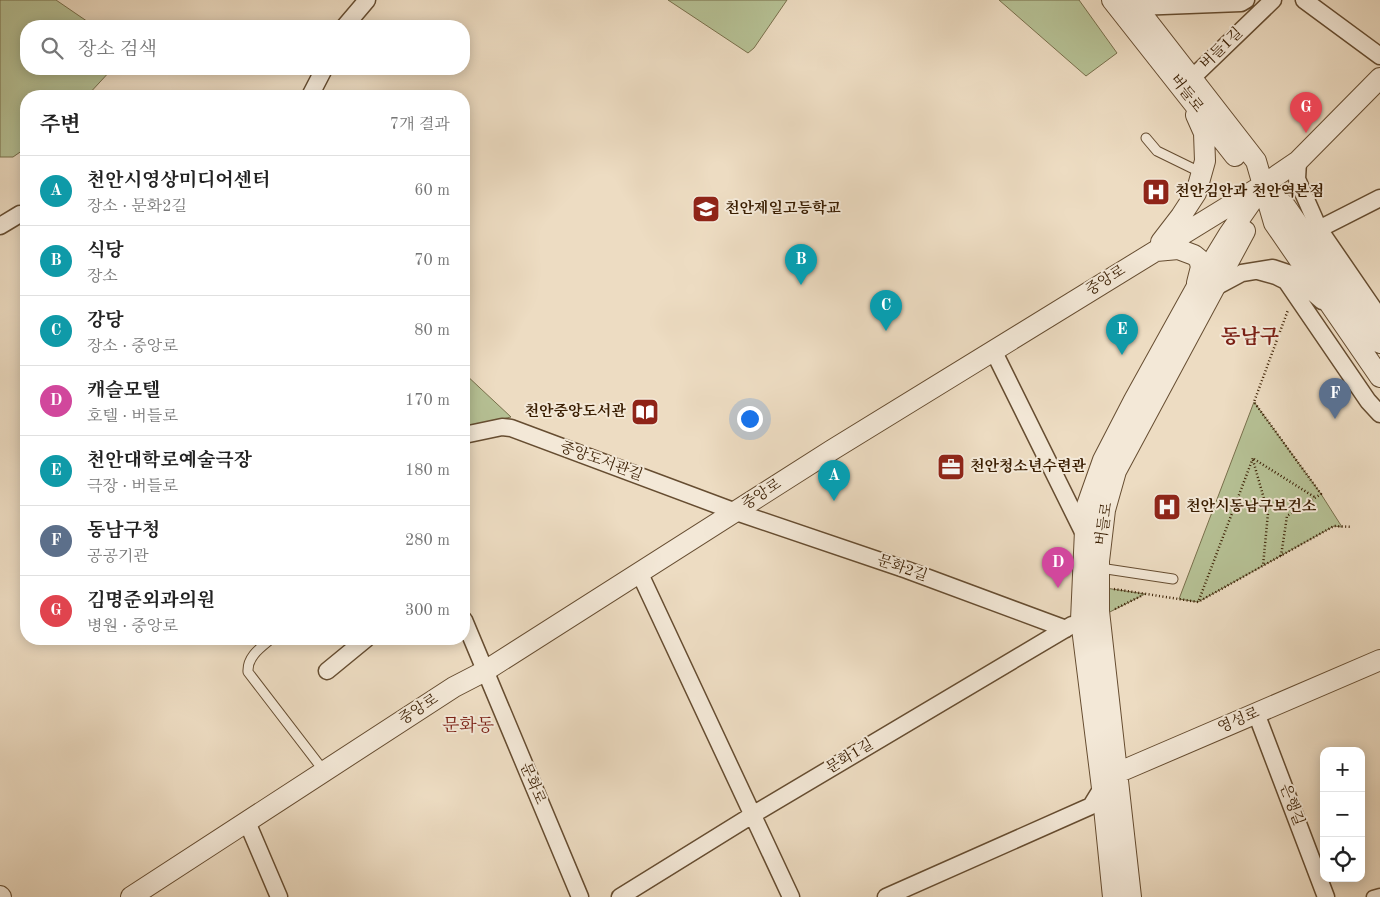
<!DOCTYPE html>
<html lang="ko">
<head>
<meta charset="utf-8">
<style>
  body { margin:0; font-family:"Old Standard TT","Noto Serif KR",serif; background:#f6f6f6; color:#222 }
  .controls { position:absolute; right:15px; bottom:15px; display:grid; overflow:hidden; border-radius:10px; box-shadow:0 2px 12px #0003 }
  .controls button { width:45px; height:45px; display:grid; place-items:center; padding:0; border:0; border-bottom:1px solid #e0e0e0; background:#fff; color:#222; font:25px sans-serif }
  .you { position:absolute; left:749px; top:418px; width:18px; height:18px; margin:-12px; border:4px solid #fff; border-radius:50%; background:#1a73e8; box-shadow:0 0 0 8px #1a73e833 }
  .badge { display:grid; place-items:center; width:32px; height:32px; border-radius:50%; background:#0f766e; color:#fff; font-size:16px; font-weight:700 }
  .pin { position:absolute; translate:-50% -41px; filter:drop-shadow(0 1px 2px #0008) }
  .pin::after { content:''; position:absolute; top:26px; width:18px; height:15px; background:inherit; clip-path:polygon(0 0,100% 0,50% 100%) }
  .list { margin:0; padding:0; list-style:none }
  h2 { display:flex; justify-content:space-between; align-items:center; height:65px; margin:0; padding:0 20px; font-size:21px }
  h2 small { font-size:16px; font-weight:400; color:#767676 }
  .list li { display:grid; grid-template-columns:32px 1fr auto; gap:15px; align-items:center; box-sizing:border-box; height:70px; padding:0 20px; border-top:1px solid #e0e0e0 }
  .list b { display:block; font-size:19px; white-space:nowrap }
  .list p { margin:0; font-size:16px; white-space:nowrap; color:#767676 }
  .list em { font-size:16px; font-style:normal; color:#767676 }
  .icon { flex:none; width:28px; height:28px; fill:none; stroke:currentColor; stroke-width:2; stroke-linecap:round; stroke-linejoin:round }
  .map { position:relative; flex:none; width:1380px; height:897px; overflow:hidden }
  .search { position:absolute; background:#fff; box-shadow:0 2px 12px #0003; left:20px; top:20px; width:450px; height:55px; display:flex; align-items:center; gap:12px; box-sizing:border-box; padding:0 18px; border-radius:20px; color:#767676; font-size:19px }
  .panel { position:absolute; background:#fff; box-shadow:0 2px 12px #0003; left:20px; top:90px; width:450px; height:555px; border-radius:20px }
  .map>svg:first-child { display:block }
</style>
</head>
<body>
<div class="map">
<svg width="1380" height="897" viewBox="0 0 1380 897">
  <rect width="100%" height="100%" fill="#eddcc2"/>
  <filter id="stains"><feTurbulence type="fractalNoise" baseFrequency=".004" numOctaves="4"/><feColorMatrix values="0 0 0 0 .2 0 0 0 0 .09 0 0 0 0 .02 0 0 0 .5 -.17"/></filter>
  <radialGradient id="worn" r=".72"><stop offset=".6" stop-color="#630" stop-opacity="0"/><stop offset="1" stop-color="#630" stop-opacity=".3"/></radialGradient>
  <path fill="#b6c195" stroke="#786f4b" d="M 0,0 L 56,0 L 94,26 L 26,26 L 26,69 L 112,69 L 87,96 L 26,96 L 26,148 L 13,157 L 0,157 Z
    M 668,0 L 787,0 L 754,48 L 748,53 Z
    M 999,0 L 1079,0 L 1117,53 L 1086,76 Z
    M 464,373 L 511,417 L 464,427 Z
    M 1254,402 L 1321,494 L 1342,527 L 1334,526 L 1198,602 L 1179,599 Z
    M 1099,587 L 1145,594 L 1100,617 Z"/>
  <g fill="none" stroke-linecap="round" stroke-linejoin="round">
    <defs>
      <path id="service" d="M 1146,138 L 1157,151 L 1202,173
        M 1100,568 L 1173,579
        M 271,639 C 260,648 247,657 248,672 L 324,771"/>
      <path id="pedestrian" d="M 1373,897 L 1380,895"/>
      <path id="minor" d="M 1304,0 L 1380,56
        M 1137,7 L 1241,3 L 1246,0
        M 345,26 L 367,0
        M 1192,78 L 1273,0
        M 310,96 L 324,69
        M 1298,161 L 1297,179 L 1319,229 L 1380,318
        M 0,226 L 20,214 L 26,214
        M 1319,229 L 1380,198
        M 1258,271 L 1276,276 L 1286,281 L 1368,401 L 1380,414
        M 1214,288 L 1242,273 L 1273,268 L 1291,274 L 1322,301
        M 993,350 L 1084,534
        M 464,435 L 502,427 L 511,428 L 736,512 L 907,570 L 1066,629
        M 640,574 L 791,897
        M 464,620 L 580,897
        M 327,671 L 366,639
        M 1256,713 L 1326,897
        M 247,822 L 279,897
        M 620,897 L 754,814 L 1072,625
        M 886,897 L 1091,806 L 1102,788"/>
      <path id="tertiary" d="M 1112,0 L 1235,156
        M 1131,0 L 1256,161 L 1274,223 L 1380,377
        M 1264,186 L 1286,207 L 1380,343
        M 1161,242 L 1181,216 L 1196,193 L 1205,161 L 1204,133 L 1196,115
        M 1156,251 L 1178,249 L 1194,255 L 1199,259 L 1201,267 L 1197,283
        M 1109,781 L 1117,773 L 1380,660
        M 0,896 L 1,897
        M 131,897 L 454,687 L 485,671 L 832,450 L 1263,185 L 1298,161 L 1380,78
        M 1113,897 L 1102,788 L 1081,620 L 1086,508 L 1103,460 L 1134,400 L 1196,288 L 1229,234 L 1259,191
        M 1131,897 L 1099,611 L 1099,561 L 1105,510 L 1116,471 L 1245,231"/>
    </defs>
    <use href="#service" stroke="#664d31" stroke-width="11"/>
    <use href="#pedestrian" stroke="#664d31" stroke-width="15"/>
    <use href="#minor" stroke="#664d31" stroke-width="19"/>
    <use href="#tertiary" stroke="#664d31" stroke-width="22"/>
    <path stroke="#391d01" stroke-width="2.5" stroke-dasharray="1 2.5" stroke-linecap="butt" d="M 1254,459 L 1316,498
      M 1253,460 L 1268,513 L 1263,566
      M 1281,556 L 1287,516 L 1321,494 L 1254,402 L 1288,310
      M 1114,589 L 1198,602 L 1334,526 L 1352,527
      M 1199,600 L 1253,458
      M 1115,609 L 1143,595"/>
    <use href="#service" stroke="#f3e8d7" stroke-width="9"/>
    <use href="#pedestrian" stroke="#f3e8d7" stroke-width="12"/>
    <use href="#minor" stroke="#f3e8d7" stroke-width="16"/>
    <use href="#tertiary" stroke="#f3e8d7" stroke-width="20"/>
  </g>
  <defs>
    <symbol id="hospital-square" viewBox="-11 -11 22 22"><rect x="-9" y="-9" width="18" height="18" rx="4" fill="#8f2418" stroke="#f3e8d7"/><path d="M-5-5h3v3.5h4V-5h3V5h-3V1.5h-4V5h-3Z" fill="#fff"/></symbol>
    <symbol id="school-square" viewBox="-11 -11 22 22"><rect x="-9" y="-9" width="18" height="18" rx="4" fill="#8f2418" stroke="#f3e8d7"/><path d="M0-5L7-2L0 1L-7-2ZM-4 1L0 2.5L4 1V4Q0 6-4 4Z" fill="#fff"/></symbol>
    <symbol id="library-square" viewBox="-11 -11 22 22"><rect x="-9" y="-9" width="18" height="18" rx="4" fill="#8f2418" stroke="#f3e8d7"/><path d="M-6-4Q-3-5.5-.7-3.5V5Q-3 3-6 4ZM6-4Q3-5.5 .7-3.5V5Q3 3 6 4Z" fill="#fff"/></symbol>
    <symbol id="office-square" viewBox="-11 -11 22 22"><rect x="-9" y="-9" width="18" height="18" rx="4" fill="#8f2418" stroke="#f3e8d7"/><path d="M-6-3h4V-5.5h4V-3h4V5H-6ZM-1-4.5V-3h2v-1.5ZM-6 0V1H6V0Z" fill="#fff"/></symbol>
  </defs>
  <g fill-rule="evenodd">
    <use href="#hospital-square" x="1140" y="176" width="32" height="32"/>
    <use href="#school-square" x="690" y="193" width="32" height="32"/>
    <use href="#library-square" x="629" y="396" width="32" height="32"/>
    <use href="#office-square" x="935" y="451" width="32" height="32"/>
    <use href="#hospital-square" x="1151" y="491" width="32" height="32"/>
  </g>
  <g text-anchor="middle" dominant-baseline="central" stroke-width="4" stroke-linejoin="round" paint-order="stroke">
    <g font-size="15" fill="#391d01" stroke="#f3e8d7">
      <text transform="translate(1222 49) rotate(-44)">버들1길</text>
      <text transform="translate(1186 94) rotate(52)">버들로</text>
      <text transform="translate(1106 281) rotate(-32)">중앙로</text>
      <text transform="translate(601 462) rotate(20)">중앙도서관길</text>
      <text transform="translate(762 495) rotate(-33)">중앙로</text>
      <text transform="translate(1105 524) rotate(-81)">버들로</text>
      <text transform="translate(902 569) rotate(19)">문화2길</text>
      <text transform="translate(419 710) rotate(-33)">중앙로</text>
      <text transform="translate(1239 721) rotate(-23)">영성로</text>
      <text transform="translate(850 757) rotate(-31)">문화1길</text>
      <text transform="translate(532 784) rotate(67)">문화로</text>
      <text transform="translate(1291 805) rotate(69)">은행길</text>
    </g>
    <g font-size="15" font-weight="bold" fill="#391d01" stroke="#f3e8d7" text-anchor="start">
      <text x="1175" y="192">천안김안과 천안역본점</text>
      <text x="725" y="209">천안제일고등학교</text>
      <text x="626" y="412" text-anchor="end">천안중앙도서관</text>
      <text x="970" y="467">천안청소년수련관</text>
      <text x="1186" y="507">천안시동남구보건소</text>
    </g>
    <g font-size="18" fill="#7a1f14" stroke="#f3e8d7">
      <text x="468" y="726">문화동</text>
    </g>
    <g font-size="20" font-weight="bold" fill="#7a1f14" stroke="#f3e8d7">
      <text x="1250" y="338">동남구</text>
    </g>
  </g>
  <rect width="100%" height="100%" filter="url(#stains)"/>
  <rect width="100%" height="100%" fill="url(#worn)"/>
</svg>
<div class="controls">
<button>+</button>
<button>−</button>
<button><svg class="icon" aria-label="locate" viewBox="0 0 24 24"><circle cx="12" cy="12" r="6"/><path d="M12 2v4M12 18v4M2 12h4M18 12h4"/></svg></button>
</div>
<div class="you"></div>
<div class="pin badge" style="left:834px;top:501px;background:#0f9aa8">A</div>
<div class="pin badge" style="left:801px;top:285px;background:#0f9aa8">B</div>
<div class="pin badge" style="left:886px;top:331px;background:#0f9aa8">C</div>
<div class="pin badge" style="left:1058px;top:588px;background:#d1479c">D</div>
<div class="pin badge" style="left:1122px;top:355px;background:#0f9aa8">E</div>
<div class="pin badge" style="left:1335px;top:419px;background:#5c6f8a">F</div>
<div class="pin badge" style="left:1306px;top:133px;background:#e0444e">G</div>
<div class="search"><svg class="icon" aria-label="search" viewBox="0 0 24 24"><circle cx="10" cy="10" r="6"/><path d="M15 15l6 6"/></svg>장소 검색</div>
<section class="panel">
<h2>주변<small>7개 결과</small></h2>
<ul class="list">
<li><span class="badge" style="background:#0f9aa8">A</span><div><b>천안시영상미디어센터</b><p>장소 · 문화2길</p></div><em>60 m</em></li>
<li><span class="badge" style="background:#0f9aa8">B</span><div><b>식당</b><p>장소</p></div><em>70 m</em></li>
<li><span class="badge" style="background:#0f9aa8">C</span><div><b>강당</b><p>장소 · 중앙로</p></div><em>80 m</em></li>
<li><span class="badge" style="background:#d1479c">D</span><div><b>캐슬모텔</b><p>호텔 · 버들로</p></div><em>170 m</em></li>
<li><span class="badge" style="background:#0f9aa8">E</span><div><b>천안대학로예술극장</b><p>극장 · 버들로</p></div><em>180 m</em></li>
<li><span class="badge" style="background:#5c6f8a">F</span><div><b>동남구청</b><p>공공기관</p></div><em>280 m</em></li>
<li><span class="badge" style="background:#e0444e">G</span><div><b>김명준외과의원</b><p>병원 · 중앙로</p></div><em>300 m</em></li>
</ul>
</section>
</div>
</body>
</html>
